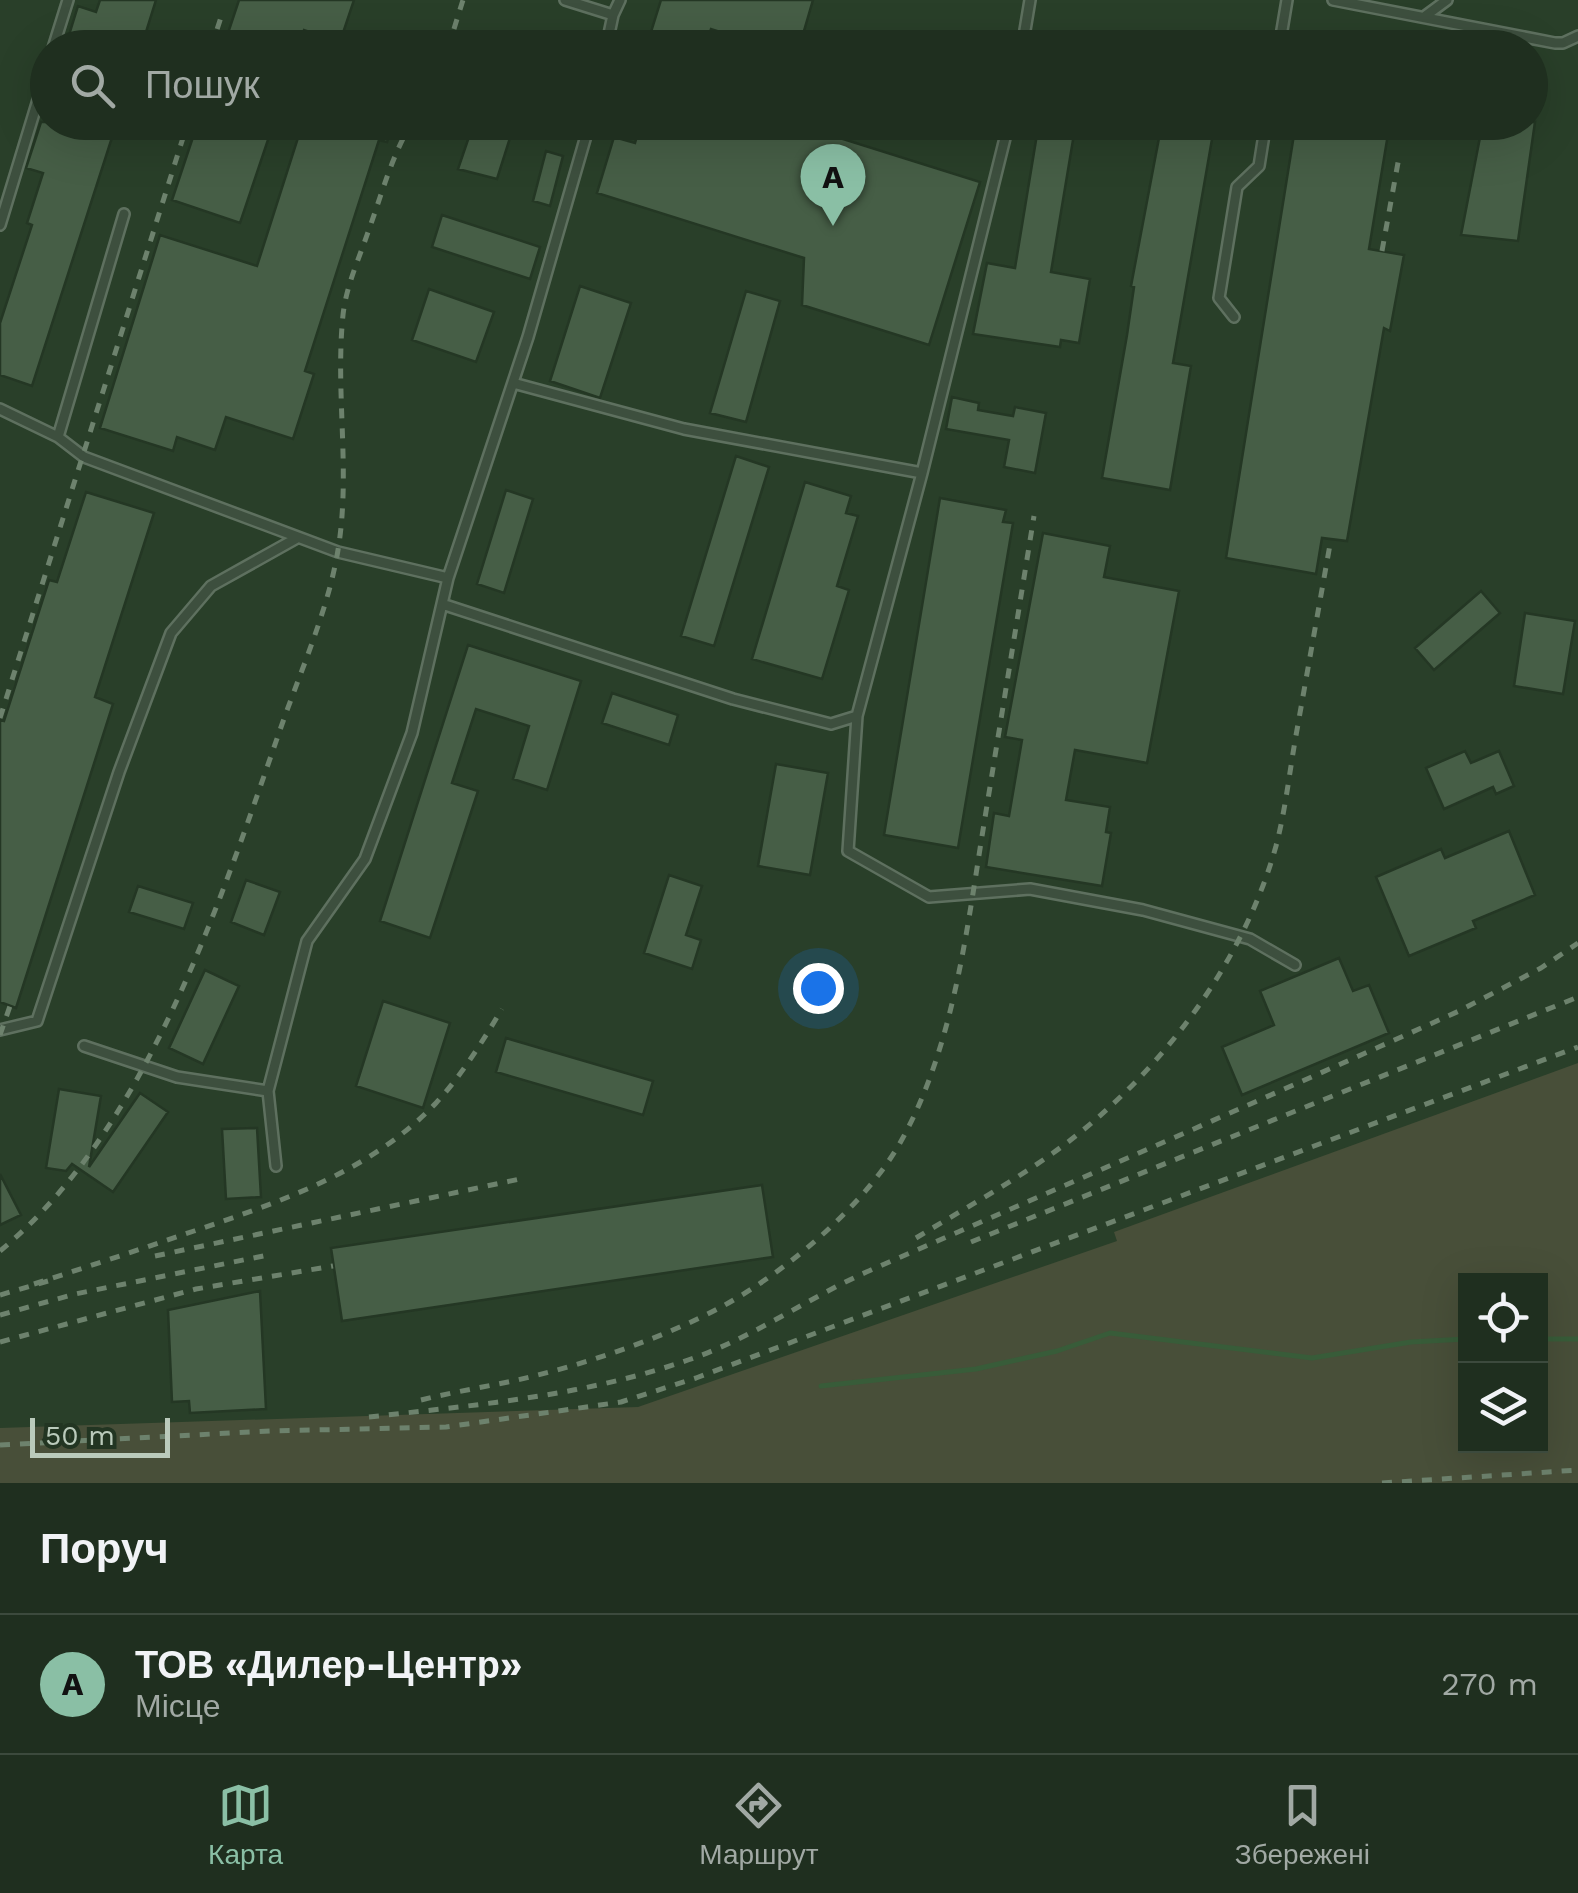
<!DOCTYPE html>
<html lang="uk">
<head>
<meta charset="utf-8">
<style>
  body { margin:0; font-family:"Work Sans",sans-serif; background:#2c3b2c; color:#f1f3f6 }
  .controls { position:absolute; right:30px; bottom:30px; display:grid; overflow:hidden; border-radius:0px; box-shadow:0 10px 40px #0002 }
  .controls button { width:90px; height:90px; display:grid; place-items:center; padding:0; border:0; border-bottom:2px solid #3c4a3d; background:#1f2f1f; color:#f1f3f6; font:50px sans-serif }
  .scale { position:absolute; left:30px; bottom:25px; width:140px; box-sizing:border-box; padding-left:10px; border:5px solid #bacabb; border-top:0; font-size:28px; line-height:35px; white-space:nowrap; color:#bacabb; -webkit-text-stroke:8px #223522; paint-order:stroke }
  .you { position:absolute; left:818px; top:988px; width:35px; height:35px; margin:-25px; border:8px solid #fff; border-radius:50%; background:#1a73e8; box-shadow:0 0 0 15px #1a73e833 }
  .badge { display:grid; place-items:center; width:65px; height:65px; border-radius:50%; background:#8abfa5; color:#111; font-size:32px; font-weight:700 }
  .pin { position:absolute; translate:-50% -82px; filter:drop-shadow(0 2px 5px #0008) }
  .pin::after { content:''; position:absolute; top:52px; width:35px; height:30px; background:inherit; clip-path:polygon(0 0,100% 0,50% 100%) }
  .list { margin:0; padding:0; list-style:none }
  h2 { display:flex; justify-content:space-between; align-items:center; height:130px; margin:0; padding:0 40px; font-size:42px }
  h2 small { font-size:32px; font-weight:400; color:#a1a9a4 }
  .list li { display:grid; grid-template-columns:65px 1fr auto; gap:30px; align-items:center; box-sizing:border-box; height:140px; padding:0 40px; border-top:2px solid #3c4a3d }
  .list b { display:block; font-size:38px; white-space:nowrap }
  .list p { margin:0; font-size:32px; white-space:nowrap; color:#a1a9a4 }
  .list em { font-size:32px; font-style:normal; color:#a1a9a4 }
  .icon { flex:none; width:55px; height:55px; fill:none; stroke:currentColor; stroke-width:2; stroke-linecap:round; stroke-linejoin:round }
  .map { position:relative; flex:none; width:1578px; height:1483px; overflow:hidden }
  .search { position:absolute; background:#1f2f1f; box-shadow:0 10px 40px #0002; left:30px; right:30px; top:30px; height:110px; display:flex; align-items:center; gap:25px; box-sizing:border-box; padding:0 35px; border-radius:55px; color:#a1a9a4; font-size:38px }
  .sheet { height:270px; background:#1f2f1f }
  nav { display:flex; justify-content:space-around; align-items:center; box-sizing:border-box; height:140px; border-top:2px solid #3c4a3d; background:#1f2f1f; font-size:28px; color:#a1a9a4 }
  nav a { display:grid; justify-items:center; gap:5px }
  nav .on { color:#8abfa5 }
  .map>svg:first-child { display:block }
</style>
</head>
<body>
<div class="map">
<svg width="1578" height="1483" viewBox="0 0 1578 1483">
  <rect width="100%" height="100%" fill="#293f29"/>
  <path fill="#484f39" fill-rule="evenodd" d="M 1578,1063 L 1578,1483 L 0,1483 L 0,1428 L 638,1407 L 1117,1241 L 1114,1232 ZM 1466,1280 L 1540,1280 L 1540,1446 L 1466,1446 Z"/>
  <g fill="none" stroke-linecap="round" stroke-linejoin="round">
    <path stroke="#385c39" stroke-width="5" d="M 1540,1339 L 1578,1339
      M 821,1386 L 976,1369 L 1057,1351 L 1110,1333 L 1312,1358 L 1411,1342 L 1466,1339"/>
  </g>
  <path fill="#465e46" stroke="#243724" stroke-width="2.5" d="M 100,0 L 156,0 L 141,48 L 65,48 L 78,6 L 96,12 Z
    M 239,0 L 354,0 L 340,42 L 304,30 L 298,48 L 223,48 Z
    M 661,0 L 813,0 L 799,48 L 771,48 L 711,29 L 705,48 L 646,48 Z
    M 41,122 L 117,122 L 32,386 L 0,375 L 0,323 L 32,225 L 27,223 L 43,173 L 26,168 Z
    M 198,122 L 274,122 L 240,223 L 172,200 Z
    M 303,122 L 393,122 L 387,142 L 379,140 L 305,371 L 314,374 L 293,439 L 226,417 L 215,450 L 177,437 L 173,451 L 100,428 L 160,235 L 257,266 Z
    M 474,122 L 515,122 L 497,179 L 458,169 Z
    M 641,122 L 789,122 L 980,182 L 929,345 L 802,305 L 804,258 L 597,193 L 614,137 L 635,143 Z
    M 1039,122 L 1076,122 L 1051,272 L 1090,279 L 1079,343 L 1061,340 L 1060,347 L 973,334 L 987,263 L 1015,268 Z
    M 1162,122 L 1215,122 L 1173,363 L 1191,366 L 1170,490 L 1102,478 L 1127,335 L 1134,287 L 1131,286 Z
    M 1296,122 L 1390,122 L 1369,249 L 1404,255 L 1390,331 L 1384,328 L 1347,541 L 1322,538 L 1316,574 L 1226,558 Z
    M 1483,122 L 1535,122 L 1518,241 L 1461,235 Z
    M 546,151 L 563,156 L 550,206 L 533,201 Z
    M 442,215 L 540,247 L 530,279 L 432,247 Z
    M 580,286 L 631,303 L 600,398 L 550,381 Z
    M 429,289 L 494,312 L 476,362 L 412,340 Z
    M 746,291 L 780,301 L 746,422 L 710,413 Z
    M 952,397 L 979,403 L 978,410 L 1013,416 L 1015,407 L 1046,413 L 1035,473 L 1004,467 L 1009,440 L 946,429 Z
    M 736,456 L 769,467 L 714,646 L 681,636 Z
    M 805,482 L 851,496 L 846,513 L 858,516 L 837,586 L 849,590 L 822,679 L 752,659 Z
    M 506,490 L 533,499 L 504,593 L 477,584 Z
    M 86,492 L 154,513 L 95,697 L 113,704 L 16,1008 L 0,1002 L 0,720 L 4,721 L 49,580 L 57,582 Z
    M 940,498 L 1006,510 L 1003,522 L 1013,523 L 958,848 L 884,835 Z
    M 1043,533 L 1110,546 L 1104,577 L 1179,591 L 1147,763 L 1075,750 L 1066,800 L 1110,807 L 1106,832 L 1111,833 L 1102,886 L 986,867 L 994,813 L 1009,816 L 1022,740 L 1005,737 Z
    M 1481,591 L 1500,613 L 1434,670 L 1415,648 Z
    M 1525,613 L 1575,621 L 1563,694 L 1514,686 Z
    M 468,645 L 581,681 L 547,790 L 513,779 L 529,726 L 476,709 L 452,783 L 478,791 L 430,938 L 380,921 Z
    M 612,693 L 678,715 L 669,745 L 602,723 Z
    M 1465,751 L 1471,763 L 1499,751 L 1514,786 L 1496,794 L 1493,787 L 1444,809 L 1426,768 Z
    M 776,764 L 828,773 L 810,875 L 758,866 Z
    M 1509,831 L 1535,895 L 1473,921 L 1476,928 L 1409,956 L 1376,877 L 1441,849 L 1445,858 Z
    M 669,875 L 702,886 L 686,935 L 701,940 L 692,969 L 644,953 Z
    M 246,880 L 280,892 L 264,935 L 231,922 Z
    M 138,886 L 193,903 L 184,929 L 129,912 Z
    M 1339,958 L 1353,991 L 1369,985 L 1389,1033 L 1242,1095 L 1222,1047 L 1274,1025 L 1260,991 Z
    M 205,970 L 239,986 L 203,1064 L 169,1048 Z
    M 383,1001 L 450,1023 L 423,1108 L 356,1086 Z
    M 506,1038 L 653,1081 L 643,1115 L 496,1072 Z
    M 59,1089 L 101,1096 L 89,1167 L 140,1093 L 168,1112 L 113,1192 L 72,1164 L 66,1171 L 46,1168 Z
    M 257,1128 L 261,1197 L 226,1199 L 222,1129 Z
    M 0,1174 L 21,1215 L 0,1225 Z
    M 762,1185 L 773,1257 L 342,1321 L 331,1248 Z
    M 260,1291 L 266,1409 L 190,1413 L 189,1401 L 172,1402 L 168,1310 Z"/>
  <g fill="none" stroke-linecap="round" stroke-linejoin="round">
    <defs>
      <path id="service" d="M 565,0 L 613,15 L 606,48
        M 1333,0 L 1555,43 L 1563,43 L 1578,36
        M 613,15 L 620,0
        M 1424,17 L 1447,0
        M 53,48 L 68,0
        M 1022,48 L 1030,0
        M 1279,48 L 1287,0
        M 0,225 L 48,67
        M 1234,317 L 1219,298 L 1237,187 L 1259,166 L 1266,122
        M 513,383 L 684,429 L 922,473
        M 0,409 L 58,437 L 84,457 L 338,552 L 448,578
        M 58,437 L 124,214
        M 442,604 L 733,699 L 831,724 L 857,716 L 922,473 L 1009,122
        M 857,716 L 848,851 L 929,897 L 1030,889 L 1143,910 L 1250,939 L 1295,965
        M 0,1030 L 37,1021 L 119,772 L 171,633 L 211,586 L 297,538
        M 84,1046 L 177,1077 L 268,1091
        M 276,1166 L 268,1091 L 307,941 L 365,859 L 412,733 L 448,578 L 528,337 L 590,122"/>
    </defs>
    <use href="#service" stroke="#5e705f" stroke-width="14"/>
    <use href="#service" stroke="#3d4f3e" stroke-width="9"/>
    <path stroke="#6d826d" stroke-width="5" stroke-dasharray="10 10" stroke-linecap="butt" d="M 211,48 L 223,11
      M 448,48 L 463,0
      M 1382,251 L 1399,157
      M 0,718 L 188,122
      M 0,1035 L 10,1006
      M 916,1238 C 965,1208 1017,1180 1064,1145 C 1161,1072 1243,964 1276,846 C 1285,812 1289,776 1295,741 C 1307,674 1319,606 1331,539
      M 971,1242 L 1578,997
      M 0,1251 C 146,1131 219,905 280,730 C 300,672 328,611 338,550 C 351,472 335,393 343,315 C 346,287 358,261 367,235 C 381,197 391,157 412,122
      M 155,1256 L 520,1179
      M 34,1284 C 87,1267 141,1249 194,1231 C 282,1201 370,1172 436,1103 C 462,1075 482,1042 502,1009
      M 0,1295 L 48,1281
      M 0,1315 L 75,1294 L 273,1254
      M 0,1342 L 196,1289 L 333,1266
      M 421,1400 C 453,1392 485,1387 517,1380 C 584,1365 664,1338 723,1306 C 787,1271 864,1206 900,1143 C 953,1049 966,935 983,830 C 1000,725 1017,621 1034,516
      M 369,1417 C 476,1405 585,1396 688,1360 C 753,1338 809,1297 871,1270 C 1068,1184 1264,1099 1459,1011 L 1541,968 L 1578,943
      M 0,1445 L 270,1431 L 446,1427 L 621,1402 L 696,1378 L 1578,1047
      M 1382,1483 L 1578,1470"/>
  </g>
</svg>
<div class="controls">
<button><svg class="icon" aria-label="locate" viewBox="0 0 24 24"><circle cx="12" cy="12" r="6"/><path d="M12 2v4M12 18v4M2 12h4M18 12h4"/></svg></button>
<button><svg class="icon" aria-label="layers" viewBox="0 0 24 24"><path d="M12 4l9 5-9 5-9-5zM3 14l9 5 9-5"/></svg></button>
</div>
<div class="scale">50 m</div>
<div class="you"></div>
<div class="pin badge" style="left:833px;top:226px">A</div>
<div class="search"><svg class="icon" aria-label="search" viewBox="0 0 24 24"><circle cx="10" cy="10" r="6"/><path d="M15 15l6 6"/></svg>Пошук</div>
</div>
<section class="sheet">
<h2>Поруч<small></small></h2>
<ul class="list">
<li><span class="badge">A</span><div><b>ТОВ «Дилер-Центр»</b><p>Місце</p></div><em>270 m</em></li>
</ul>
</section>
<nav>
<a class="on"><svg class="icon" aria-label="map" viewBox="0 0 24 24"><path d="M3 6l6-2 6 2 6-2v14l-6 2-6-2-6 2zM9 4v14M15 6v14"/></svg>Карта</a>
<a><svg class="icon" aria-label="directions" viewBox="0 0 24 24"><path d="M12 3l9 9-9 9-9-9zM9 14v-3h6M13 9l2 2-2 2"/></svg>Маршрут</a>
<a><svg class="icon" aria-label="saved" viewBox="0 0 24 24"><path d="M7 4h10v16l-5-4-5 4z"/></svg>Збережені</a>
</nav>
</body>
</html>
